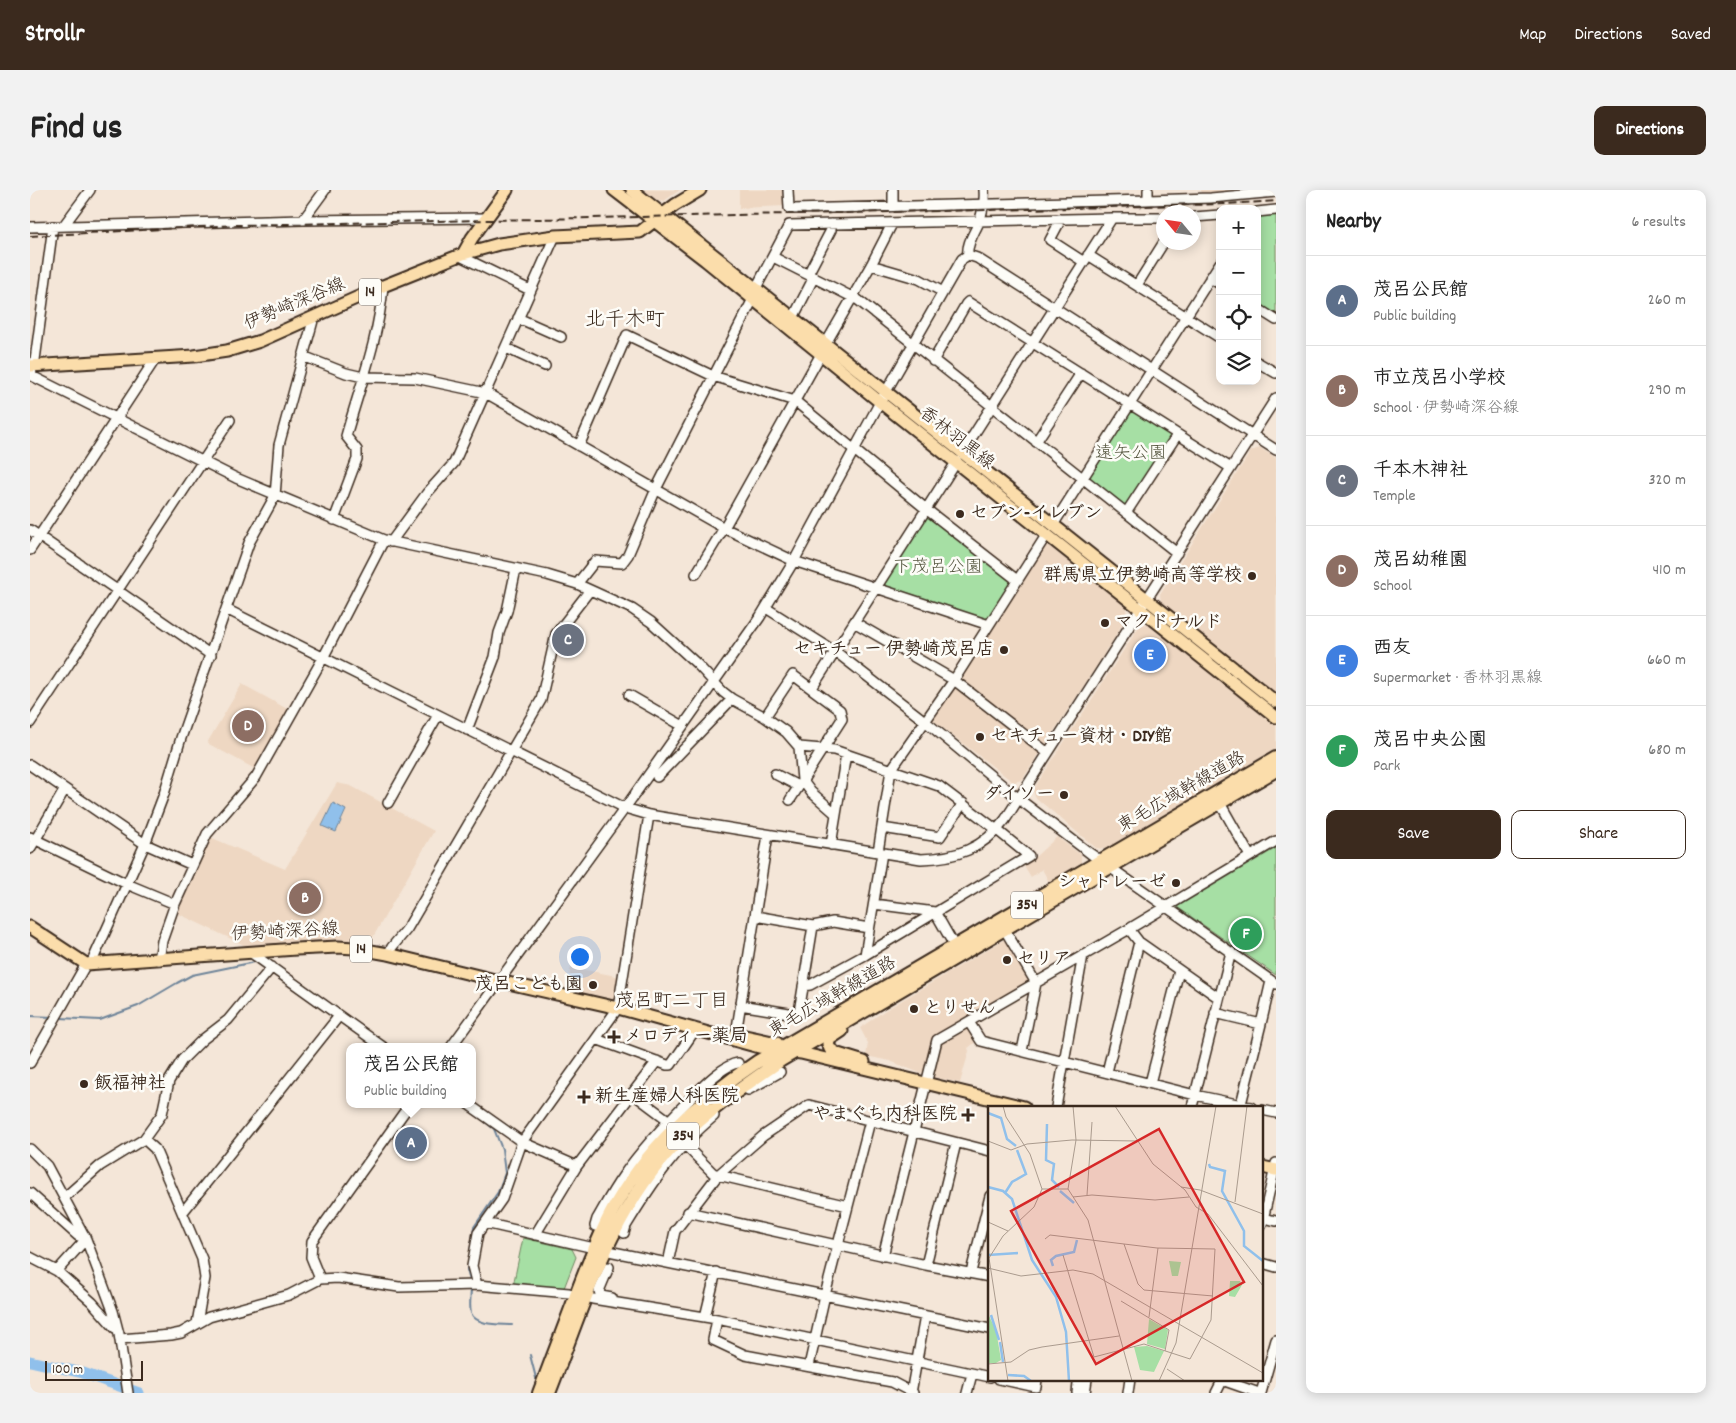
<!DOCTYPE html>
<html lang="en">
<head>
<meta charset="utf-8">
<style>
  body { margin:0; font-family:Dekko,"Klee One",sans-serif; background:#f2f2f2; color:#222 }
  .controls { position:absolute; right:15px; top:15px; display:grid; overflow:hidden; border-radius:10px; box-shadow:0 2px 12px #0003 }
  .controls button { width:45px; height:45px; display:grid; place-items:center; padding:0; border:0; border-bottom:1px solid #e0e0e0; background:#fff; color:#222; font:25px sans-serif }
  .compass { position:absolute; left:1126px; top:15px; width:45px; height:45px; border-radius:50%; background:#fff; box-shadow:0 2px 12px #0003; rotate:299deg }
  .scale { position:absolute; left:15px; bottom:12px; width:98px; box-sizing:border-box; padding-left:5px; border:2px solid #3b2a1e; border-top:0; font-size:14px; line-height:18px; white-space:nowrap; color:#3b2a1e; -webkit-text-stroke:4px #fdfcf7; paint-order:stroke }
  .you { position:absolute; left:549px; top:766px; width:18px; height:18px; margin:-12px; border:4px solid #fff; border-radius:50%; background:#1a73e8; box-shadow:0 0 0 8px #1a73e833 }
  .badge { display:grid; place-items:center; width:32px; height:32px; border-radius:50%; background:#3b2a1e; color:#fff; font-size:16px; font-weight:700 }
  .pin { position:absolute; translate:-50% -50%; border:2px solid #fff; box-shadow:0 1px 5px #0006 }
  .popup { position:absolute; left:316px; top:853px; width:130px; height:65px; box-sizing:border-box; display:grid; place-content:center; border-radius:10px; background:#fff; filter:drop-shadow(0 1px 4px #0005); font-size:16px; white-space:nowrap; color:#767676 }
  .popup b { font-size:19px; color:#222 }
  .popup::after { content:''; position:absolute; left:50%; top:100%; margin-left:-10px; border:10px solid transparent; border-top-color:#fff }
  .list { margin:0; padding:0; list-style:none }
  h2 { display:flex; justify-content:space-between; align-items:center; height:65px; margin:0; padding:0 20px; font-size:21px }
  h2 small { font-size:16px; font-weight:400; color:#767676 }
  .list li { display:grid; grid-template-columns:32px 1fr auto; gap:15px; align-items:center; box-sizing:border-box; height:90px; padding:0 20px; border-top:1px solid #e0e0e0 }
  .list b { display:block; font-size:19px; white-space:nowrap }
  .list p { margin:0; font-size:16px; white-space:nowrap; color:#767676 }
  .list em { font-size:16px; font-style:normal; color:#767676 }
  .actions { display:flex; gap:10px; padding:15px 20px }
  .actions a { flex:1; padding:11px 0; border:1px solid #3b2a1e; border-radius:10px; text-align:center; font-size:18px; color:#3b2a1e }
  .actions .main { background:#3b2a1e; color:#fff }
  .icon { flex:none; width:28px; height:28px; fill:none; stroke:currentColor; stroke-width:2; stroke-linecap:round; stroke-linejoin:round }
  .map { position:relative; flex:none; width:1246px; height:1203px; overflow:hidden; border-radius:10px }
  header { display:flex; align-items:center; gap:30px; box-sizing:border-box; height:70px; padding:0 25px; background:#3b2a1e; color:#fff }
  header strong { font-size:24px }
  nav { display:flex; gap:28px; margin-inline-start:auto; font-size:18px }
  .intro { display:flex; align-items:center; justify-content:space-between; box-sizing:border-box; height:120px; padding:0 30px }
  h1 { margin:0; font-size:35px }
  .button { padding:12px 22px; border-radius:10px; background:#3b2a1e; color:#fff; font-size:18px; font-weight:700 }
  main { display:flex; gap:30px; padding:0 30px }
  aside { flex:1; background:#fff; border-radius:10px; box-shadow:0 2px 12px #0003 }
  .map>svg:first-child { display:block }
</style>
</head>
<body>
<header>
<strong>Strollr</strong>
<nav><a>Map</a><a>Directions</a><a>Saved</a></nav>
</header>
<div class="intro"><h1>Find us</h1><a class="button">Directions</a></div>
<main>
<div class="map">
<svg width="1246" height="1203" viewBox="0 0 1246 1203">
  <rect width="100%" height="100%" fill="#f4e6d8"/>
  <filter id="ink" filterUnits="userSpaceOnUse"><feTurbulence type="fractalNoise" baseFrequency=".02" numOctaves="2"/><feDisplacementMap in="SourceGraphic" scale="10" xChannelSelector="R" yChannelSelector="G"/><feConvolveMatrix kernelMatrix="1 2 1 2 8 2 1 2 1" color-interpolation-filters="sRGB"/></filter>
  <g filter="url(#ink)">
    <path fill="#eed7c2" d="M 611,0 L 650,0 L 634,11 L 625,11 Z
      M 709,0 L 755,0 L 756,16 L 709,18 Z
      M 1171,0 L 1232,0 L 1172,4 Z
      M 1230,258 L 1246,268 L 1246,504 L 1131,413 L 1130,404 L 1221,261 Z
      M 1018,352 L 1095,413 L 1097,426 L 1079,457 L 1077,458 L 1073,466 L 992,590 L 983,592 L 904,531 L 903,529 L 1014,353 Z
      M 1118,434 L 1246,534 L 1246,559 L 1075,659 L 1066,658 L 1005,607 L 1003,600 L 1110,435 Z
      M 212,494 L 259,520 L 225,579 L 177,553 Z
      M 307,593 L 321,596 L 404,641 L 339,754 L 335,751 L 294,752 L 218,757 L 147,723 L 180,647 L 255,679 Z
      M 1027,647 L 1051,665 L 1051,673 L 1019,692 L 1012,679 L 1001,687 L 993,674 L 1005,667 Z
      M 977,748 L 1001,787 L 998,793 L 903,847 L 894,882 L 890,883 L 860,871 L 836,866 L 838,853 L 830,838 L 854,821 Z
      M 541,777 L 591,787 L 588,809 L 581,813 L 535,804 Z
      M 936,837 L 940,838 L 947,851 L 938,858 L 939,861 L 930,893 L 903,887 L 902,884 L 911,852 Z"/>
    <path fill="#a6dfa4" stroke="#708461" d="M 1246,23 L 1246,126 L 1227,113 L 1227,24 Z
      M 1100,220 L 1142,244 L 1142,247 L 1096,316 L 1094,317 L 1058,289 L 1058,285 Z
      M 896,326 L 900,326 L 981,389 L 982,392 L 958,430 L 851,397 Z
      M 1246,658 L 1246,785 L 1147,717 Z
      M 493,1048 L 542,1059 L 546,1067 L 534,1098 L 483,1096 Z"/>
    <path fill="#90c0eb" stroke="#6e8499" d="M 303,613 L 316,620 L 306,642 L 292,636 Z"/>
    <g fill="none" stroke-linecap="round" stroke-linejoin="round">
      <path stroke="#6e8499" stroke-width="2" d="M 0,826 L 23,827
        M 30,828 L 70,830 L 108,816 L 147,793 L 162,785 L 225,772
        M 431,914 L 437,919
        M 440,1062 L 444,1037 L 468,1002 L 475,983 L 472,959 L 464,939 L 449,927
        M 438,1074 L 437,1080 L 440,1091
        M 441,1098 C 441,1106 439,1116 441,1123 C 446,1136 471,1134 482,1135
        M 500,1165 L 507,1192"/>
      <path stroke="#90c0eb" stroke-width="11" d="M 0,1171 L 53,1183 L 109,1203"/>
      <defs>
        <path id="minor" d="M 758,0 L 759,18 L 762,19 L 1118,10 L 1181,8 L 1246,2
          M 863,0 L 863,16
          M 1118,0 L 1118,10
          M 1227,22 L 1246,20
          M 1164,27 L 1190,25
          M 1029,29 L 1028,35 L 1020,50 L 1054,72
          M 273,30 L 295,0
          M 34,35 L 60,0
          M 0,37 L 273,30 L 456,28
          M 938,65 C 936,54 945,42 949,32 C 953,21 955,11 954,0
          M 1058,65 L 1190,148
          M 430,66 L 500,100
          M 743,67 L 828,110 L 1147,363
          M 841,75 L 889,89 L 913,102
          M 778,84 L 801,40 L 801,34
          M 1180,88 L 1190,94
          M 1107,95 L 1134,52
          M 726,98 L 759,35 L 1082,28
          M 1227,118 L 1246,130
          M 488,128 L 531,147
          M 763,128 L 784,87
          M 795,155 L 841,75 L 862,34
          M 476,158 L 515,176
          M 273,166 L 316,183 L 333,187 L 385,188 L 456,203 L 694,338 L 764,371 L 959,435
          M 903,171 L 936,114 L 938,112 L 1201,278
          M 1227,172 L 1246,183
          M 1,176 L 2,186 L 206,288 L 354,350 L 517,385 L 547,394 L 602,419 L 621,432 L 667,474 L 693,502 L 702,509 L 735,527 L 756,542 L 769,557 L 804,560 L 909,596 L 967,640 L 999,666 L 835,765 L 780,795 L 773,796
          M 0,178 L 5,170 L 23,36
          M 1006,252 L 1051,183
          M 549,256 L 597,145 L 683,186 L 765,211 L 896,319 L 987,390
          M 932,263 L 1082,28 L 1134,28
          M 1096,323 L 1147,245
          M 304,330 L 327,269 L 327,260 L 316,246 C 330,196 349,148 353,96
          M 1023,335 L 1190,73
          M 0,340 L 181,465
          M 361,352 L 397,303 L 424,273 L 525,46
          M 0,360 L 126,168
          M 666,384 L 694,338 L 791,164
          M 547,394 L 565,371 L 592,373 L 598,365 L 626,299 L 723,109
          M 736,418 L 806,462 L 896,532 L 989,609 L 1061,664 L 1246,794
          M 196,419 L 595,618 L 619,625 L 891,669 C 926,668 953,659 975,630 L 1246,208
          M 824,432 L 924,490 L 1018,563
          M 782,498 L 927,271
          M 599,505 L 653,536
          M 735,527 L 763,485 L 810,520 L 812,529 L 760,610
          M 0,533 L 200,230
          M 437,540 L 465,467 L 469,443 L 477,421 L 486,379
          M 769,557 L 772,590 L 781,602 L 806,624
          M 0,575 L 115,654 L 162,675
          M 745,584 L 768,596
          M 627,587 L 702,509
          M 358,613 L 408,525
          M 1190,613 L 1220,666
          M 852,638 L 910,647 L 933,613
          M 0,647 L 97,694 L 145,714
          M 801,655 L 816,564
          M 0,659 L 35,599
          M 848,662 L 861,580 L 924,490 L 1017,344
          M 844,714 L 905,722
          M 905,722 L 925,757
          M 725,726 L 783,736 L 803,732 L 839,738
          M 1099,739 L 1109,752 L 1189,808
          M 975,740 L 1006,793 L 992,861
          M 220,762 L 353,857
          M 358,764 L 362,757 L 377,739 L 511,510 L 526,444 L 560,400
          M 835,765 L 852,663
          M 129,770 L 132,751 L 145,714 L 177,644 L 226,587 L 293,468 L 354,350
          M 61,774 L 115,654 L 134,604 L 151,548 L 219,353 L 245,306 L 249,255 L 284,127
          M 710,815 L 765,824 L 769,822 L 783,736
          M 1185,823 L 1231,834 L 1211,914
          M 939,832 L 951,851 L 1165,905 L 1221,917
          M 1231,834 L 1241,791
          M 706,844 L 738,645
          M 566,849 L 637,875 L 641,875 L 663,843 L 664,838
          M 421,857 L 595,618 L 730,427 L 764,371 L 850,212 L 932,69 L 938,65 L 947,68 L 1246,260
          M 0,873 L 56,774
          M 1077,882 L 1109,752
          M 1120,893 L 1149,781
          M 718,900 L 750,882
          M 602,903 L 638,930
          M 438,914 L 492,952 L 547,976
          M 1026,917 L 1053,765
          M 1162,917 L 1201,762
          M 1232,920 L 1246,923
          M 114,949 L 125,959 L 172,1069 L 175,1088 L 167,1133
          M 654,954 L 683,983 L 688,985 L 818,1016
          M 0,959 L 17,976 L 56,1049 L 83,1121 L 89,1144 L 98,1203
          M 0,1003 L 48,1046 L 55,1046
          M 35,1007 L 70,976 L 114,949 L 132,924 L 139,891 L 152,870 L 172,850 L 198,830 L 242,777
          M 153,1022 L 309,826
          M 658,1022 L 896,1075 L 960,1087
          M 1234,1028 L 1246,1031
          M 455,1033 L 564,1058 L 960,1139
          M 1232,1034 L 1246,973
          M 565,1036 L 567,1029 C 575,1015 583,1000 593,986 C 613,957 637,932 662,907 C 672,897 693,875 708,873
          M 594,1043 L 596,1036 C 622,993 645,959 684,926
          M 505,1045 L 547,976 L 627,871
          M 853,1066 L 907,850 L 1099,739 L 1246,651
          M 0,1067 L 27,1081 L 62,1112 L 85,1138
          M 638,1073 L 645,1041 L 688,985 L 733,946 L 779,915 L 960,961
          M 1232,1073 L 1246,1077
          M 896,1075 L 926,953
          M 579,1077 L 569,1101 L 571,1106 L 582,1108
          M 27,1081 L 56,1049
          M 941,1082 L 960,1006
          M 290,1089 L 281,1067 L 282,1051 L 380,914
          M 447,1095 L 442,1076 L 448,1043 L 472,1009 L 492,952 L 588,818 L 619,625
          M 563,1109 L 687,1129 L 960,1187
          M 675,1127 L 686,1082
          M 687,1129 L 683,1150 L 715,1165 L 862,1192 L 883,1203
          M 90,1149 L 141,1145 L 151,1143 L 179,1127 L 259,1105 L 290,1089 L 308,1088 L 369,1097 L 447,1095 L 539,1103
          M 779,1176 L 795,1105 L 840,931
          M 969,1189 L 1006,1197 L 1007,1189
          M 1189,1189 L 1229,1203
          M 881,1203 L 895,1126
          M 937,1203 L 942,1184
          M 1047,1203 L 1048,1193 L 1053,1189
          M 1055,1203 L 1057,1189
          M 1098,1203 L 1100,1189
          M 1186,1203 L 1193,1189
          M 1231,1203 L 1246,1150"/>
        <path id="major" d="M 584,0 L 675,70 L 850,212 L 1246,527
          M 602,0 L 1246,512
          M 433,64 L 442,48 L 477,0
          M 0,176 L 164,166 L 197,161 L 230,151 L 353,96 L 433,64 L 469,54 L 525,46 L 610,42 L 645,15 L 670,0
          M 0,737 L 56,774 L 266,759 L 308,757 L 324,758 L 358,764 L 469,791 L 588,818 L 729,857 L 771,863 L 994,917
          M 812,841 L 800,849 L 798,854 L 800,859 L 808,864 L 834,872
          M 706,844 L 747,853
          M 1232,977 L 1246,980"/>
        <path id="highway" d="M 509,1203 C 522,1169 535,1134 548,1100 C 558,1074 568,1048 581,1023 C 615,959 667,912 727,872 L 1246,568
          M 519,1203 C 554,1114 581,1018 650,949 C 681,918 716,895 751,870 L 1246,580"/>
      </defs>
      <use href="#minor" stroke="#3b2a1e" stroke-width="12"/>
      <use href="#major" stroke="#3b2a1e" stroke-width="15"/>
      <use href="#highway" stroke="#3b2a1e" stroke-width="16"/>
      <use href="#minor" stroke="#fdfcf7" stroke-width="9"/>
      <use href="#major" stroke="#fbddab" stroke-width="11"/>
      <use href="#highway" stroke="#fbddab" stroke-width="12"/>
      <path stroke="#3b2a1e" stroke-width="2" stroke-dasharray="8 4" stroke-linecap="butt" d="M 0,46 L 207,35 L 960,20 L 1197,14 L 1246,11"/>
    </g>
  </g>
  <g fill="#3b2a1e" stroke="#fdfcf7" stroke-width="2">
    <circle cx="930" cy="324" r="5"/>
    <circle cx="1222" cy="386" r="5"/>
    <circle cx="1075" cy="433" r="5"/>
    <circle cx="974" cy="460" r="5"/>
    <circle cx="950" cy="547" r="5"/>
    <circle cx="1034" cy="605" r="5"/>
    <circle cx="1146" cy="693" r="5"/>
    <circle cx="977" cy="770" r="5"/>
    <circle cx="563" cy="795" r="5"/>
    <circle cx="884" cy="819" r="5"/>
    <path d="M581.5 839.5h5v5h5v5h-5v5h-5v-5h-5v-5h5z"/>
    <circle cx="54" cy="894" r="5"/>
    <path d="M551.5 899.5h5v5h5v5h-5v5h-5v-5h-5v-5h5z"/>
    <path d="M935.5 917.5h5v5h5v5h-5v5h-5v-5h-5v-5h5z"/>
  </g>
  <g text-anchor="middle" dominant-baseline="central" stroke-width="5" stroke-linejoin="round" paint-order="stroke">
    <g fill="#fdfcf7" stroke="#75695f" stroke-width="1">
      <rect x="329" y="88.5" width="22" height="27" rx="4"/>
      <rect x="981" y="701.5" width="32" height="27" rx="4"/>
      <rect x="320" y="745.5" width="22" height="27" rx="4"/>
      <rect x="637" y="932.5" width="32" height="27" rx="4"/>
    </g>
    <g font-size="16" font-weight="bold" fill="#3b2a1e">
      <text x="340" y="102">14</text>
      <text x="997" y="715">354</text>
      <text x="331" y="759">14</text>
      <text x="653" y="946">354</text>
    </g>
    <g font-size="18" fill="#3b2a1e" stroke="#fdfcf7">
      <text transform="translate(265 115) rotate(-23)">伊勢崎深谷線</text>
      <text transform="translate(926 249) rotate(38)">香林羽黒線</text>
      <text transform="translate(1152 603) rotate(-30)">東毛広域幹線道路</text>
      <text transform="translate(255 743) rotate(-3)">伊勢崎深谷線</text>
      <text transform="translate(803 808) rotate(-30)">東毛広域幹線道路</text>
    </g>
    <g font-size="18" fill="#565740" stroke="#fdfcf7">
      <text x="1101" y="264">遠矢公園</text>
      <text x="908" y="378">下茂呂公園</text>
    </g>
    <g font-size="18" font-weight="bold" fill="#3b2a1e" stroke="#fdfcf7" text-anchor="start">
      <text x="940" y="324">セブン-イレブン</text>
      <text x="1212" y="386" text-anchor="end">群馬県立伊勢崎高等学校</text>
      <text x="1085" y="433">マクドナルド</text>
      <text x="964" y="460" text-anchor="end">セキチュー 伊勢崎茂呂店</text>
      <text x="960" y="547">セキチュー資材・DIY館</text>
      <text x="1024" y="605" text-anchor="end">ダイソー</text>
      <text x="1136" y="693" text-anchor="end">シャトレーゼ</text>
      <text x="987" y="770">セリア</text>
      <text x="553" y="795" text-anchor="end">茂呂こども園</text>
      <text x="894" y="819">とりせん</text>
      <text x="594" y="847">メロディー薬局</text>
      <text x="64" y="894">飯福神社</text>
      <text x="565" y="907">新生産婦人科医院</text>
      <text x="927" y="925" text-anchor="end">やまぐち内科医院</text>
    </g>
    <g font-size="19" fill="#3b2a1e" stroke="#fdfcf7">
      <text x="642" y="812">茂呂町二丁目</text>
    </g>
    <g font-size="20" fill="#3b2a1e" stroke="#fdfcf7">
      <text x="595" y="131">北千木町</text>
    </g>
  </g>
  <g transform="translate(958 916)">
    <rect width="275" height="275" fill="#f4e6d8"/>
    <path d="M 181,155 L 193,156 L 190,170 L 184,170 ZM 242,175 L 252,175 L 254,179 L 247,191 L 241,190 ZM 0,208 L 8,224 L 13,254 L 8,257 L 0,257 ZM 161,213 L 180,224 L 177,243 L 159,238 ZM 159,240 L 176,245 L 166,266 L 152,264 L 146,241 Z" fill="#a6dfa4"/>
    <path fill="none" stroke="#90c0eb" stroke-width="2.5" d="M 0,7 L 13,12 L 19,33 L 28,40M 59,18 L 58,54 L 66,58 L 64,74 L 71,81M 221,58 L 222,61 L 237,65 L 234,85 L 256,125 L 256,140 L 275,155M 0,81 L 15,85 L 24,93 L 44,154 L 68,191 L 78,226 L 81,275M 72,85 L 86,97M 17,87 L 24,76 L 38,68 L 29,44M 0,149 L 30,147M 65,160 L 63,154 L 68,150 L 86,146 L 89,134M 3,209 L 11,234M 12,236 L 15,256M 20,269 L 36,270 L 43,275"/>
    <path fill="none" stroke="#aa9b8e" stroke-width="1" d="M 15,0 L 18,11 L 42,48 L 54,83 L 46,101 L 15,130 L 1,152 L 20,275M 85,0 L 88,34 L 80,83 L 100,114 L 144,275M 127,0 L 165,58 L 197,84 L 208,101 L 220,108 L 275,180M 0,35 L 23,44 L 39,38 L 84,34 L 149,35M 193,81 L 212,84 L 275,108M 54,83 L 80,83M 99,89 L 104,16M 85,91 L 104,89 L 167,94 L 201,91M 247,96 L 259,0M 0,116 L 20,125M 57,133 L 62,129 L 169,142 L 227,143 L 223,214 L 202,253 L 156,238 L 106,251 L 75,149M 136,138 L 150,178 L 156,184 L 225,190M 0,162 L 33,170 L 85,164 L 105,168 L 275,267M 133,195 L 181,224 L 177,245M 161,211 L 170,142M 0,258 L 23,256 L 41,244 L 54,241 L 131,230M 179,263 L 197,275M 171,275 L 188,237 L 228,0"/>
    <path fill="#d62828" fill-opacity="0.15" stroke="#d62828" stroke-width="2.5" d="M 171,23 L 256,176 L 108,258 L 23,105 Z"/>
    <rect width="275" height="275" fill="none" stroke="#3b2a1e" stroke-width="2.5"/>
  </g>
</svg>
<div class="controls">
<button>+</button>
<button>−</button>
<button><svg class="icon" aria-label="locate" viewBox="0 0 24 24"><circle cx="12" cy="12" r="6"/><path d="M12 2v4M12 18v4M2 12h4M18 12h4"/></svg></button>
<button><svg class="icon" aria-label="layers" viewBox="0 0 24 24"><path d="M12 4l9 5-9 5-9-5zM3 14l9 5 9-5"/></svg></button>
</div>
<svg class="compass" viewBox="-18 -18 36 36"><path d="M0-13l5 13h-10z" fill="#e53935"/><path d="M0 13l5-13h-10z" fill="#767676"/></svg>
<div class="scale">100 m</div>
<div class="you"></div>
<div class="pin badge" style="left:381px;top:953px;background:#5c6f8a">A</div>
<div class="popup"><b>茂呂公民館</b>Public building</div>
<div class="pin badge" style="left:275px;top:708px;background:#8d6e63">B</div>
<div class="pin badge" style="left:538px;top:450px;background:#6b7280">C</div>
<div class="pin badge" style="left:218px;top:536px;background:#8d6e63">D</div>
<div class="pin badge" style="left:1120px;top:465px;background:#3f7fe0">E</div>
<div class="pin badge" style="left:1216px;top:744px;background:#2e9e5b">F</div>
</div>
<aside>
<h2>Nearby<small>6 results</small></h2>
<ul class="list">
<li><span class="badge" style="background:#5c6f8a">A</span><div><b>茂呂公民館</b><p>Public building</p></div><em>260 m</em></li>
<li><span class="badge" style="background:#8d6e63">B</span><div><b>市立茂呂小学校</b><p>School · 伊勢崎深谷線</p></div><em>290 m</em></li>
<li><span class="badge" style="background:#6b7280">C</span><div><b>千本木神社</b><p>Temple</p></div><em>320 m</em></li>
<li><span class="badge" style="background:#8d6e63">D</span><div><b>茂呂幼稚園</b><p>School</p></div><em>410 m</em></li>
<li><span class="badge" style="background:#3f7fe0">E</span><div><b>西友</b><p>Supermarket · 香林羽黒線</p></div><em>660 m</em></li>
<li><span class="badge" style="background:#2e9e5b">F</span><div><b>茂呂中央公園</b><p>Park</p></div><em>680 m</em></li>
</ul>
<div class="actions"><a class="main">Save</a><a>Share</a></div>
</aside>
</main>
</body>
</html>
